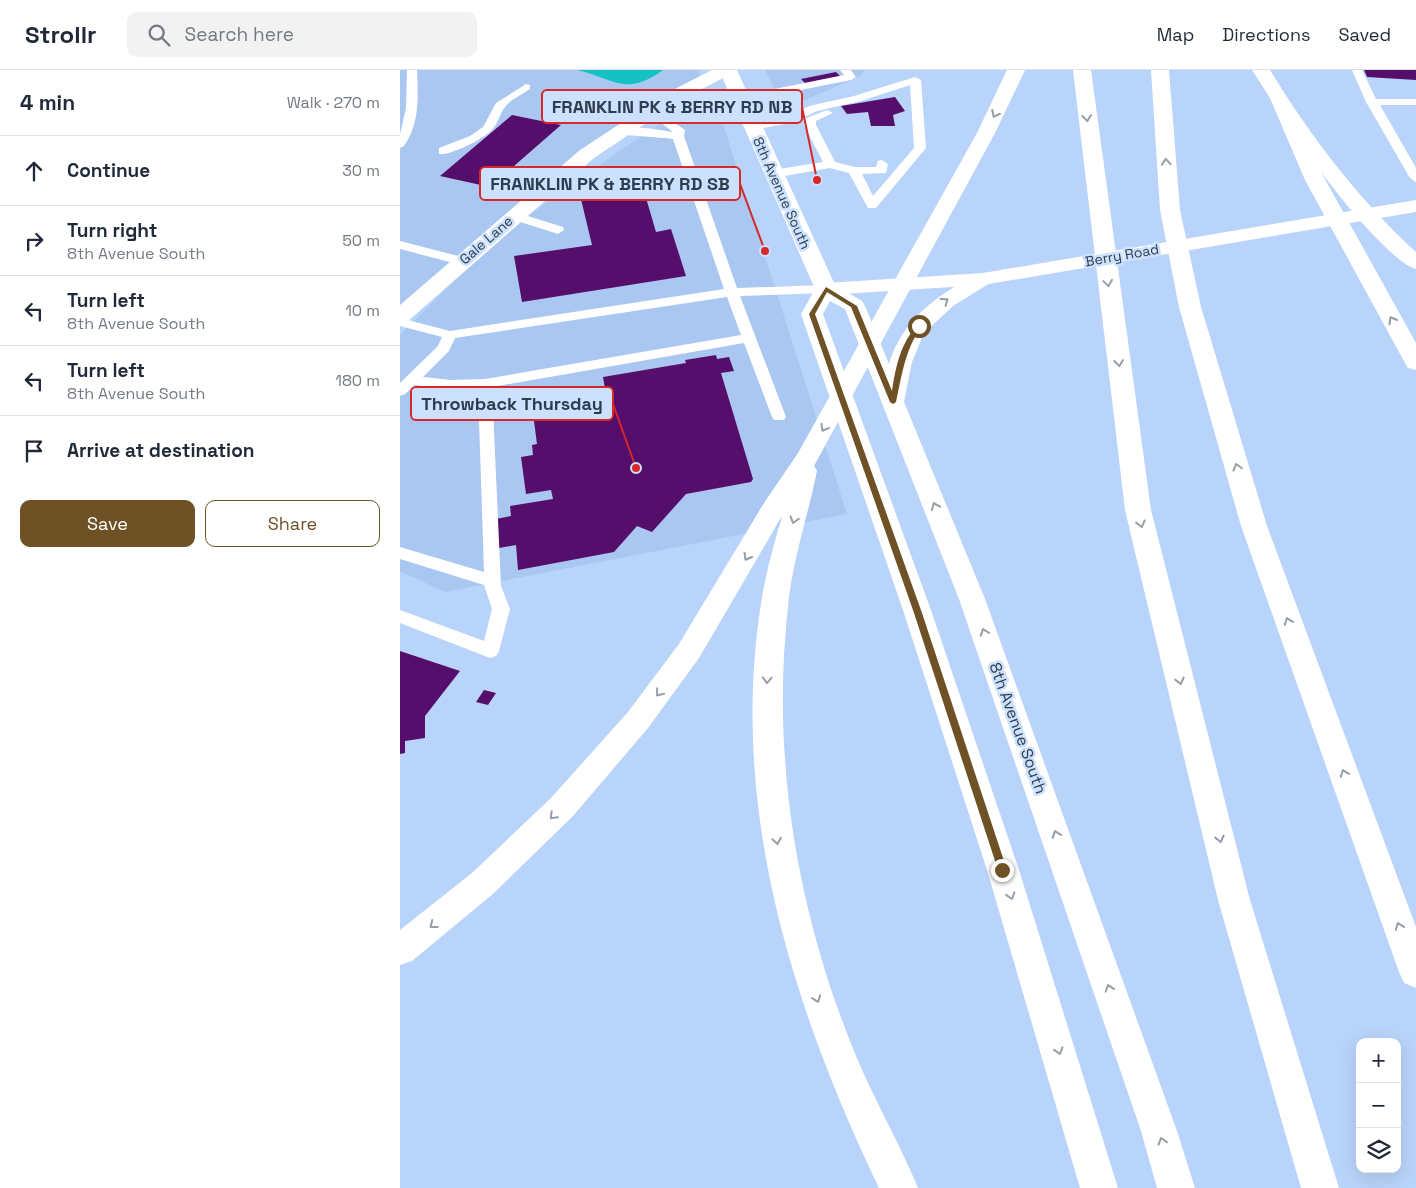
<!DOCTYPE html>
<html lang="en">
<head>
<meta charset="utf-8">
<style>
  body { margin:0; font-family:"Space Grotesk",sans-serif; background:#f2f2f3; color:#1f2937 }
  .controls { position:absolute; right:15px; bottom:15px; display:grid; overflow:hidden; border-radius:10px; box-shadow:0 5px 20px #0002 }
  .controls button { width:45px; height:45px; display:grid; place-items:center; padding:0; border:0; border-bottom:1px solid #e0e1e3; background:#fff; color:#1f2937; font:25px sans-serif }
  .stop { position:absolute; width:15px; height:15px; margin:-11px; border:4px solid #6e5124; border-radius:50%; background:#fff }
  .stop.end { background:#6e5124; border-color:#fff; box-shadow:0 1px 5px #0008 }
  .list { margin:0; padding:0; list-style:none }
  h2 { display:flex; justify-content:space-between; align-items:center; height:65px; margin:0; padding:0 20px; font-size:21px }
  h2 small { font-size:16px; font-weight:400; color:#747a83 }
  .list li { display:grid; grid-template-columns:32px 1fr auto; gap:15px; align-items:center; box-sizing:border-box; height:70px; padding:0 20px; border-top:1px solid #e0e1e3 }
  .list b { display:block; font-size:19px; white-space:nowrap }
  .list p { margin:0; font-size:16px; white-space:nowrap; color:#747a83 }
  .list em { font-size:16px; font-style:normal; color:#747a83 }
  .actions { display:flex; gap:10px; padding:15px 20px }
  .actions a { flex:1; padding:11px 0; border:1px solid #6e5124; border-radius:10px; text-align:center; font-size:18px; color:#6e5124 }
  .actions .main { background:#6e5124; color:#fff }
  .icon { flex:none; width:28px; height:28px; fill:none; stroke:currentColor; stroke-width:2; stroke-linecap:round; stroke-linejoin:round }
  .map { position:relative; flex:none; width:1016px; height:1118px; overflow:hidden }
  header { display:flex; align-items:center; gap:30px; box-sizing:border-box; height:70px; padding:0 25px; background:#fff; border-bottom:1px solid #e0e1e3 }
  header strong { font-size:24px }
  nav { display:flex; gap:28px; margin-inline-start:auto; font-size:18px }
  .search { width:350px; height:45px; background:#f2f2f3; display:flex; align-items:center; gap:12px; box-sizing:border-box; padding:0 18px; border-radius:10px; color:#747a83; font-size:19px }
  main { display:flex }
  aside { flex:1; background:#fff }
  .map>svg:first-child { display:block }
</style>
</head>
<body>
<header>
<strong>Strollr</strong>
<div class="search"><svg class="icon" aria-label="search" viewBox="0 0 24 24"><circle cx="10" cy="10" r="6"/><path d="M15 15l6 6"/></svg>Search here</div>
<nav><a>Map</a><a>Directions</a><a>Saved</a></nav>
</header>
<main>
<aside>
<h2>4 min<small>Walk · 270 m</small></h2>
<ul class="list">
<li><svg class="icon" aria-label="ahead" viewBox="0 0 24 24"><path d="M12 20V5M6 11l6-6 6 6"/></svg><div><b>Continue</b></div><em>30 m</em></li>
<li><svg class="icon" aria-label="right" viewBox="0 0 24 24"><path d="M7 20v-9h11M14 6l5 5-5 5"/></svg><div><b>Turn right</b><p>8th Avenue South</p></div><em>50 m</em></li>
<li><svg class="icon" aria-label="left" viewBox="0 0 24 24"><path d="M17 20v-9H6M10 6l-5 5 5 5"/></svg><div><b>Turn left</b><p>8th Avenue South</p></div><em>10 m</em></li>
<li><svg class="icon" aria-label="left" viewBox="0 0 24 24"><path d="M17 20v-9H6M10 6l-5 5 5 5"/></svg><div><b>Turn left</b><p>8th Avenue South</p></div><em>180 m</em></li>
<li><svg class="icon" aria-label="arrive" viewBox="0 0 24 24"><path d="M6 21V4h12l-3 4 3 4H6"/></svg><div><b>Arrive at destination</b></div></li>
</ul>
<div class="actions"><a class="main">Save</a><a>Share</a></div>
</aside>
<div class="map">
<svg width="1016" height="1118" viewBox="0 0 1016 1118">
  <rect width="100%" height="100%" fill="#b9d4fa"/>
  <path fill="#a9c7f0" d="M 0,0 L 299,0 L 301,13 L 245,44 L 0,248 Z
    M 365,0 L 464,0 L 462,5 L 385,39 Z
    M 315,29 L 447,444 L 45,522 L 0,501 L 0,265 L 57,208 L 129,145 L 241,66 L 297,32 Z"/>
  <path fill="#16c1c3" d="M 177,0 L 263,0 C 225,27 216,9 177,0 Z"/>
  <path fill="#560e6c" d="M 964,0 L 1016,0 L 1016,10 L 967,7 Z
    M 436,2 L 441,7 L 406,14 L 401,9 Z
    M 495,27 L 505,41 L 493,45 L 495,56 L 471,56 L 468,42 L 447,44 L 441,36 Z
    M 112,45 L 161,55 L 90,117 L 40,106 Z
    M 237,97 L 256,162 L 271,159 L 286,206 L 122,232 L 114,186 L 192,175 L 179,121 L 206,101 Z
    M 316,285 L 317,289 L 329,287 L 334,301 L 321,303 L 353,409 L 351,412 L 286,424 L 252,462 L 237,456 L 214,482 L 118,500 L 116,475 L 99,478 L 96,449 L 111,446 L 110,436 L 153,429 L 151,420 L 126,424 L 121,387 L 133,385 L 132,375 L 137,374 L 132,336 L 142,335 L 141,330 L 205,319 L 203,307 L 286,293 L 285,290 Z
    M 0,581 L 60,601 L 25,646 L 25,668 L 5,671 L 5,683 L 0,684 Z
    M 84,620 L 96,623 L 88,635 L 76,632 Z"/>
  <g fill="none" stroke-linecap="round" stroke-linejoin="round">
    <path fill="#fff" fill-rule="evenodd" d="M 7,0 L 17,0 C 18,27 20,53 4,76 L 0,78 L 0,64 L 6,38 Z
      M 440,0 L 451,0 L 456,7 L 451,10 L 340,32 L 334,29 L 340,26 L 444,5 Z
      M 952,0 L 962,0 L 976,29 L 1016,29 L 1016,35 L 980,35 L 1016,98 L 1016,112 L 1010,108 L 966,32 Z
      M 515,7 L 521,10 L 526,78 L 476,138 L 468,138 L 449,103 L 430,98 L 373,108 L 367,104 L 373,100 L 423,92 L 404,55 L 404,49 L 427,40 L 433,43 L 416,51 L 416,55 L 435,92 L 455,97 L 476,97 L 478,91 L 482,90 L 488,94 L 486,103 L 462,104 L 473,126 L 514,78 L 510,15 L 461,31 L 417,41 L 395,52 L 352,60 L 346,57 L 352,54 L 388,47 L 409,36 L 454,26 Z
      M 126,14 L 130,15 L 130,19 C 123,24 110,30 105,37 C 99,45 98,54 91,61 C 83,69 50,86 39,84 L 39,78 L 70,66 L 83,57 L 96,33 Z
      M 251,37 L 285,60 L 284,66 L 337,218 L 426,215 L 433,219 L 426,223 L 340,226 L 386,347 L 384,350 L 374,350 L 372,347 L 344,273 L 92,317 L 101,516 L 110,539 L 99,581 L 96,586 L 90,588 L 0,553 L 0,540 L 84,571 L 92,539 L 84,515 L 0,489 L 0,477 L 84,502 L 78,319 L 51,320 L 15,315 L 5,324 L 0,326 L 0,313 L 38,276 L 42,267 L 0,256 L 0,248 L 50,261 L 324,219 L 273,69 C 262,67 218,66 213,62 C 222,53 260,60 273,62 L 247,42 L 247,38 ZM 327,227 L 341,265 L 85,309 L 51,310 L 23,307 L 49,281 L 55,268 Z
      M 115,142 L 163,157 L 164,160 L 158,164 L 111,149 L 109,146 L 111,143 Z
      M 0,171 L 66,188 L 68,191 L 61,195 L 0,179 Z"/>
    <path fill="#fff" fill-rule="evenodd" d="M 312,0 L 334,0 L 331,4 L 279,31 L 194,88 L 8,251 L 0,253 L 0,235 L 180,80 L 267,23 Z
      M 1016,130 L 1016,142 L 583,215 L 426,225 L 419,223 L 415,219 L 419,215 L 426,213 L 583,203 Z"/>
    <path fill="#fff" fill-rule="evenodd" d="M 319,0 L 337,0 L 435,215 L 462,231 L 465,236 L 489,294 C 502,250 537,225 576,205 L 583,203 L 590,205 L 593,209 L 590,213 L 553,236 L 524,263 L 512,292 L 504,332 L 585,529 L 777,1061 L 795,1118 L 757,1118 L 741,1061 L 559,529 L 445,239 L 430,231 L 423,244 L 532,543 L 619,800 L 718,1118 L 680,1118 L 587,800 L 504,543 L 401,244 L 415,219 Z"/>
    <path fill="#fff" fill-rule="evenodd" d="M 607,0 L 625,0 L 595,63 L 414,396 L 417,401 C 408,446 392,491 388,537 C 371,688 397,841 454,981 C 473,1028 499,1072 518,1118 L 479,1118 C 392,936 329,738 361,534 C 365,505 374,475 382,446 L 299,588 L 248,658 L 173,746 L 94,823 L 12,891 L 0,895 L 0,860 L 72,803 L 151,728 L 228,642 L 279,574 L 364,433 L 398,383 L 577,63 Z
      M 673,0 L 691,0 L 751,440 L 850,830 L 939,1118 L 901,1118 L 818,830 L 725,440 Z
      M 751,0 L 769,0 L 780,140 L 801,237 L 867,456 L 1016,857 L 1016,918 L 1004,913 L 999,902 L 841,456 L 779,237 L 760,140 Z
      M 852,0 L 870,0 C 911,67 958,129 1016,182 L 1016,199 C 992,193 937,124 921,102 L 1016,273 L 1016,300 L 1008,298 L 1005,293 L 905,110 L 870,28 Z"/>
  </g>
  <defs><path id="oneway-chevron" d="M-2-3.5L2.5 0L-2 3.5" fill="none" stroke-width="1.6" stroke-linecap="round" stroke-linejoin="round" transform="scale(1.25)"/></defs>
  <g stroke="#969ea7">
    <use href="#oneway-chevron" transform="translate(595 44) rotate(117)"/>
    <use href="#oneway-chevron" transform="translate(687 48) rotate(83)"/>
    <use href="#oneway-chevron" transform="translate(766 92) rotate(-94)"/>
    <use href="#oneway-chevron" transform="translate(708 213) rotate(82)"/>
    <use href="#oneway-chevron" transform="translate(545 231) rotate(-36)"/>
    <use href="#oneway-chevron" transform="translate(992 250) rotate(-120)"/>
    <use href="#oneway-chevron" transform="translate(719 293) rotate(83)"/>
    <use href="#oneway-chevron" transform="translate(424 358) rotate(119)"/>
    <use href="#oneway-chevron" transform="translate(837 397) rotate(-106)"/>
    <use href="#oneway-chevron" transform="translate(535 436) rotate(-112)"/>
    <use href="#oneway-chevron" transform="translate(394 450) rotate(106)"/>
    <use href="#oneway-chevron" transform="translate(741 454) rotate(76)"/>
    <use href="#oneway-chevron" transform="translate(347 487) rotate(120)"/>
    <use href="#oneway-chevron" transform="translate(888 551) rotate(-110)"/>
    <use href="#oneway-chevron" transform="translate(584 562) rotate(-110)"/>
    <use href="#oneway-chevron" transform="translate(367 610) rotate(93)"/>
    <use href="#oneway-chevron" transform="translate(780 611) rotate(76)"/>
    <use href="#oneway-chevron" transform="translate(259 623) rotate(128)"/>
    <use href="#oneway-chevron" transform="translate(944 703) rotate(-110)"/>
    <use href="#oneway-chevron" transform="translate(153 746) rotate(135)"/>
    <use href="#oneway-chevron" transform="translate(656 764) rotate(-110)"/>
    <use href="#oneway-chevron" transform="translate(820 769) rotate(76)"/>
    <use href="#oneway-chevron" transform="translate(377 771) rotate(81)"/>
    <use href="#oneway-chevron" transform="translate(611 826) rotate(73)"/>
    <use href="#oneway-chevron" transform="translate(33 855) rotate(142)"/>
    <use href="#oneway-chevron" transform="translate(999 856) rotate(-110)"/>
    <use href="#oneway-chevron" transform="translate(709 918) rotate(-109)"/>
    <use href="#oneway-chevron" transform="translate(417 929) rotate(70)"/>
    <use href="#oneway-chevron" transform="translate(659 981) rotate(73)"/>
    <use href="#oneway-chevron" transform="translate(762 1071) rotate(-107)"/>
  </g>
  <path fill="#6e5124" d="M 426,217 L 457,236 L 492,321 C 496,296 500,275 517,255 L 522,256 C 505,279 502,305 496,332 L 493,334 L 490,332 L 451,237 L 427,222 L 415,244 L 522,543 L 607,800 L 602,804 L 598,800 L 514,543 L 409,244 Z"/>
  <g text-anchor="middle" dominant-baseline="central" stroke-width="5" stroke-linejoin="round" paint-order="stroke">
    <g font-size="14" fill="#2e3c4f" stroke="#cce1fd">
      <text transform="translate(382 123) rotate(66)">8th Avenue South</text>
      <text transform="translate(86 170) rotate(-41)">Gale Lane</text>
      <text transform="translate(722 185) rotate(-10)">Berry Road</text>
    </g>
    <g font-size="16" fill="#2e3c4f" stroke="#cce1fd">
      <text transform="translate(618 658) rotate(70)">8th Avenue South</text>
    </g>
  </g>
  <path fill="none" stroke="#d62828" stroke-width="2" d="M417 110L402 37M365 181L340 114M236 398L213 334"/>
  <g fill="#d62828" stroke="#cce1fd" stroke-width="2">
    <circle cx="417" cy="110" r="5"/>
    <circle cx="365" cy="181" r="5"/>
    <circle cx="236" cy="398" r="5"/>
  </g>
  <g fill="#cce1fd" stroke="#d62828" stroke-width="2">
    <rect x="142" y="20" width="260" height="33" rx="5"/>
    <rect x="80" y="97" width="260" height="33" rx="5"/>
    <rect x="11" y="317" width="202" height="33" rx="5"/>
  </g>
  <g font-size="18" text-anchor="middle" font-weight="bold" fill="#2e3c4f">
    <text x="272" y="43">FRANKLIN PK &amp; BERRY RD NB</text>
    <text x="210" y="120">FRANKLIN PK &amp; BERRY RD SB</text>
    <text x="112" y="340">Throwback Thursday</text>
  </g>
</svg>
<div class="controls">
<button>+</button>
<button>−</button>
<button><svg class="icon" aria-label="layers" viewBox="0 0 24 24"><path d="M12 4l9 5-9 5-9-5zM3 14l9 5 9-5"/></svg></button>
</div>
<div class="stop" style="left:519px;top:256px"></div>
<div class="stop end" style="left:602px;top:800px"></div>
</div>
</main>
</body>
</html>
